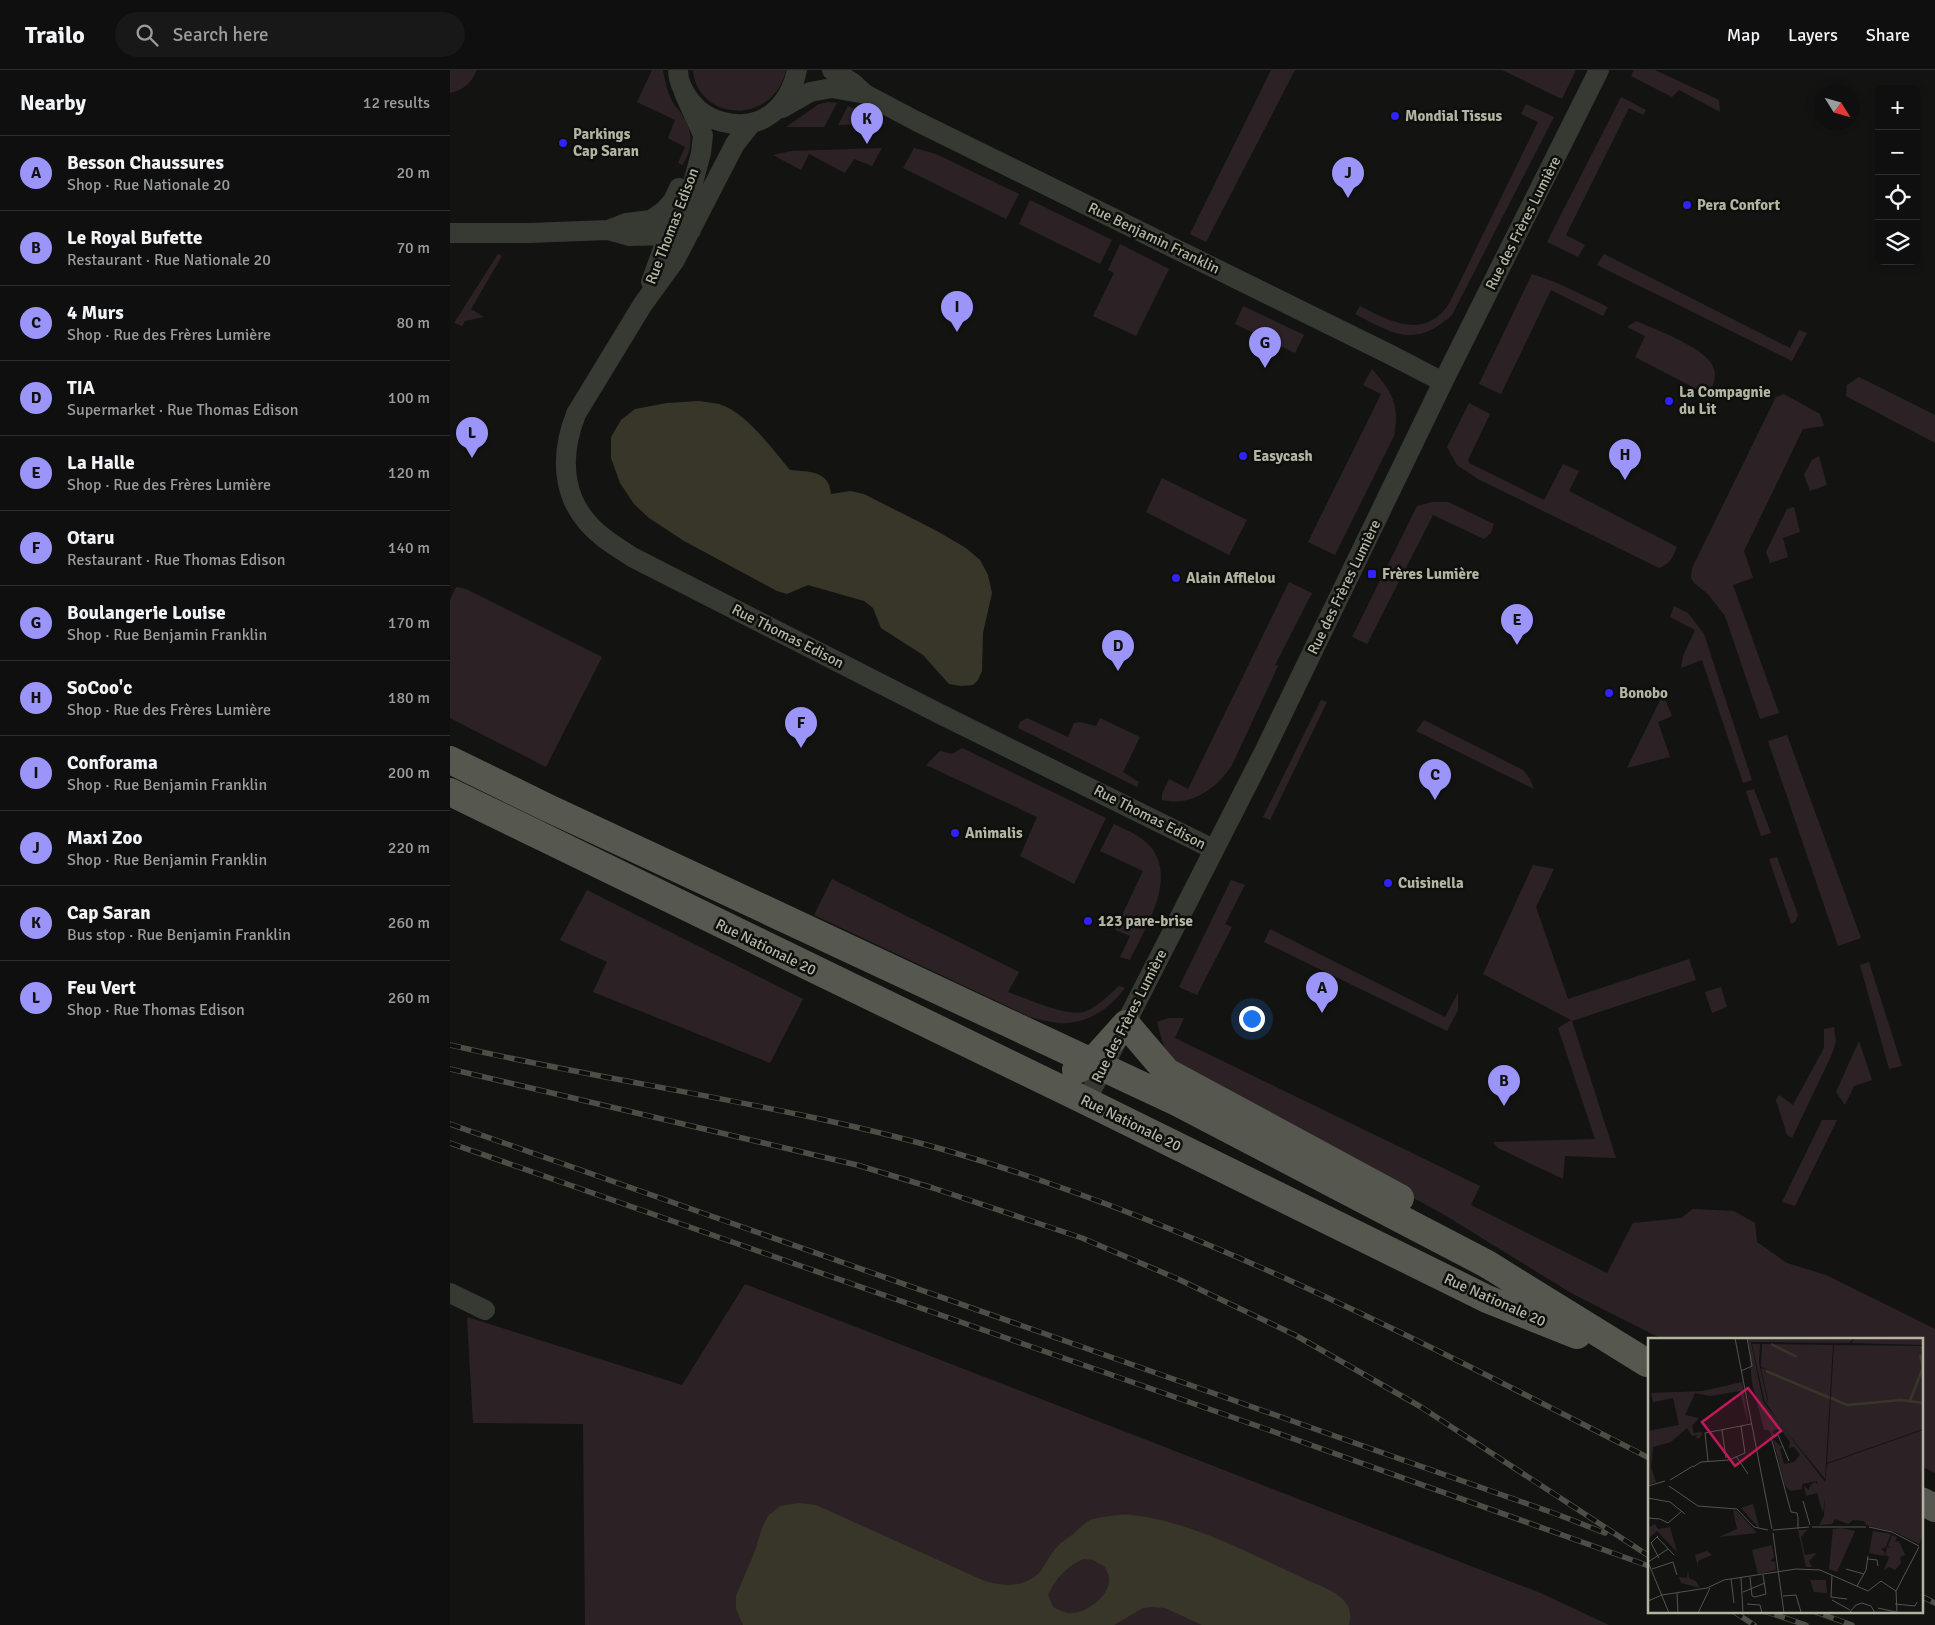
<!DOCTYPE html>
<html lang="en">
<head>
<meta charset="utf-8">
<style>
  body { margin:0; font-family:Signika,sans-serif; background:#171817; color:#f1f3f6 }
  .controls { position:absolute; right:15px; top:15px; display:grid; overflow:hidden; border-radius:8px; box-shadow:0 2px 8px #0003 }
  .controls button { width:45px; height:45px; display:grid; place-items:center; padding:0; border:0; border-bottom:1px solid #2e2f2e; background:#0e0f0e; color:#f1f3f6; font:25px sans-serif }
  .compass { position:absolute; left:1365px; top:15px; width:45px; height:45px; border-radius:50%; background:#0e0f0e; box-shadow:0 2px 8px #0003; rotate:127deg }
  .you { position:absolute; left:801px; top:948px; width:18px; height:18px; margin:-12px; border:4px solid #fff; border-radius:50%; background:#1a73e8; box-shadow:0 0 0 8px #1a73e833 }
  .badge { display:grid; place-items:center; width:32px; height:32px; border-radius:50%; background:#9b94f9; color:#111; font-size:16px; font-weight:700 }
  .pin { position:absolute; translate:-50% -41px; filter:drop-shadow(0 1px 2px #0008) }
  .pin::after { content:''; position:absolute; top:26px; width:18px; height:15px; background:inherit; clip-path:polygon(0 0,100% 0,50% 100%) }
  .list { margin:0; padding:0; list-style:none }
  h2 { display:flex; justify-content:space-between; align-items:center; height:65px; margin:0; padding:0 20px; font-size:21px }
  h2 small { font-size:16px; font-weight:400; color:#9b9c9e }
  .list li { display:grid; grid-template-columns:32px 1fr auto; gap:15px; align-items:center; box-sizing:border-box; height:75px; padding:0 20px; border-top:1px solid #2e2f2e }
  .list b { display:block; font-size:19px; white-space:nowrap }
  .list p { margin:0; font-size:16px; white-space:nowrap; color:#9b9c9e }
  .list em { font-size:16px; font-style:normal; color:#9b9c9e }
  .icon { flex:none; width:28px; height:28px; fill:none; stroke:currentColor; stroke-width:2; stroke-linecap:round; stroke-linejoin:round }
  .map { position:relative; flex:none; width:1485px; height:1555px; overflow:hidden }
  header { display:flex; align-items:center; gap:30px; box-sizing:border-box; height:70px; padding:0 25px; background:#0e0f0e; border-bottom:1px solid #2e2f2e }
  header strong { font-size:24px }
  nav { display:flex; gap:28px; margin-inline-start:auto; font-size:18px }
  .search { width:350px; height:45px; background:#171817; display:flex; align-items:center; gap:12px; box-sizing:border-box; padding:0 18px; border-radius:28px; color:#9b9c9e; font-size:19px }
  main { display:flex }
  aside { flex:1; background:#0e0f0e }
  .map>svg:first-child { display:block }
</style>
</head>
<body>
<header>
<strong>Trailo</strong>
<div class="search"><svg class="icon" aria-label="search" viewBox="0 0 24 24"><circle cx="10" cy="10" r="6"/><path d="M15 15l6 6"/></svg>Search here</div>
<nav><a>Map</a><a>Layers</a><a>Share</a></nav>
</header>
<main>
<aside>
<h2>Nearby<small>12 results</small></h2>
<ul class="list">
<li><span class="badge">A</span><div><b>Besson Chaussures</b><p>Shop · Rue Nationale 20</p></div><em>20 m</em></li>
<li><span class="badge">B</span><div><b>Le Royal Bufette</b><p>Restaurant · Rue Nationale 20</p></div><em>70 m</em></li>
<li><span class="badge">C</span><div><b>4 Murs</b><p>Shop · Rue des Frères Lumière</p></div><em>80 m</em></li>
<li><span class="badge">D</span><div><b>TIA</b><p>Supermarket · Rue Thomas Edison</p></div><em>100 m</em></li>
<li><span class="badge">E</span><div><b>La Halle</b><p>Shop · Rue des Frères Lumière</p></div><em>120 m</em></li>
<li><span class="badge">F</span><div><b>Otaru</b><p>Restaurant · Rue Thomas Edison</p></div><em>140 m</em></li>
<li><span class="badge">G</span><div><b>Boulangerie Louise</b><p>Shop · Rue Benjamin Franklin</p></div><em>170 m</em></li>
<li><span class="badge">H</span><div><b>SoCoo'c</b><p>Shop · Rue des Frères Lumière</p></div><em>180 m</em></li>
<li><span class="badge">I</span><div><b>Conforama</b><p>Shop · Rue Benjamin Franklin</p></div><em>200 m</em></li>
<li><span class="badge">J</span><div><b>Maxi Zoo</b><p>Shop · Rue Benjamin Franklin</p></div><em>220 m</em></li>
<li><span class="badge">K</span><div><b>Cap Saran</b><p>Bus stop · Rue Benjamin Franklin</p></div><em>260 m</em></li>
<li><span class="badge">L</span><div><b>Feu Vert</b><p>Shop · Rue Thomas Edison</p></div><em>260 m</em></li>
</ul>
</aside>
<div class="map">
<svg width="1485" height="1555" viewBox="0 0 1485 1555">
  <rect width="100%" height="100%" fill="#131412"/>
  <path fill="#2c2226" d="M 0,0 L 27,0 C 21,13 14,20 0,23 Z
    M 202,0 L 213,0 C 215,11 217,21 222,31 C 224,35 228,39 231,43 C 244,64 243,75 233,95 L 228,93 L 235,77 L 218,68 L 225,50 L 187,32 Z
    M 243,0 L 336,0 C 323,57 247,51 243,0 Z
    M 821,0 L 845,0 L 756,172 L 740,164 Z
    M 1052,0 L 1126,0 L 1112,29 Z
    M 1184,0 L 1205,0 L 1269,30 L 1270,42 L 1229,20 L 1222,27 L 1181,6 Z
    M 1171,27 L 1196,40 L 1193,45 L 1179,38 L 1116,165 L 1135,175 L 1128,187 L 1097,172 Z
    M 379,32 L 387,33 L 374,57 L 336,57 L 369,34 Z
    M 1076,34 L 1104,47 L 1002,245 C 965,278 945,265 905,244 L 910,236 C 941,252 974,270 999,234 L 1088,52 L 1071,44 Z
    M 398,36 L 435,54 L 388,55 Z
    M 432,78 L 422,96 L 404,89 L 395,103 L 359,84 L 351,100 L 323,85 L 341,81 Z
    M 464,78 L 486,84 L 569,124 L 556,149 L 453,98 Z
    M 580,130 L 662,170 L 650,194 L 569,154 Z
    M 670,174 L 719,199 L 686,266 L 643,246 L 664,203 L 658,200 Z
    M 48,184 L 52,186 L 21,239 L 34,247 L 15,251 L 12,256 L 4,253 Z
    M 1154,184 L 1340,278 L 1349,260 L 1357,263 L 1342,291 L 1147,195 Z
    M 1082,204 L 1105,212 L 1158,237 L 1153,246 L 1101,220 L 1051,324 L 1029,314 Z
    M 793,236 L 854,265 L 845,283 L 785,254 Z
    M 1186,251 C 1206,260 1258,278 1264,299 C 1267,308 1262,317 1258,325 L 1185,287 L 1195,266 L 1177,257 Z
    M 922,299 C 942,322 950,335 944,366 L 885,485 L 858,472 L 931,324 L 913,315 Z
    M 1409,307 L 1485,345 L 1485,373 L 1396,326 L 1397,315 Z
    M 1334,324 L 1370,344 L 1374,356 L 1353,359 L 1294,481 L 1303,508 L 1283,515 L 1329,643 L 1310,649 L 1275,546 L 1258,524 L 1245,514 L 1241,508 L 1242,498 L 1326,327 Z
    M 1019,333 L 1040,344 L 1018,390 L 1019,393 L 1094,430 L 1113,394 L 1129,401 L 1119,421 L 1227,477 C 1223,487 1220,494 1209,498 L 1028,409 L 1007,395 L 997,377 Z
    M 1369,386 L 1377,415 L 1360,421 L 1354,405 L 1362,390 Z
    M 712,408 L 797,450 L 779,485 L 696,442 Z
    M 982,432 L 998,432 L 1044,454 L 1041,463 L 1034,469 L 983,445 L 917,574 L 902,567 L 967,436 Z
    M 1344,437 L 1350,462 L 1333,468 L 1338,487 L 1320,493 L 1316,482 L 1337,439 Z
    M 839,512 L 862,523 L 825,595 L 828,596 L 782,695 C 767,718 742,737 712,730 L 712,724 L 719,709 L 738,719 Z
    M 6,517 L 16,519 L 152,587 L 96,697 L 0,648 L 0,530 Z
    M 1224,536 L 1238,543 L 1254,564 L 1302,710 L 1293,713 L 1252,590 L 1231,598 L 1233,586 L 1245,560 L 1220,547 Z
    M 1213,624 L 1222,646 L 1208,652 L 1220,687 L 1177,698 Z
    M 871,630 L 877,632 L 820,750 L 813,747 Z
    M 577,648 L 618,667 L 624,653 L 630,652 L 646,656 L 650,648 L 690,667 L 673,702 L 689,712 L 687,717 L 568,658 L 570,652 Z
    M 974,650 L 1073,700 L 1080,709 L 1084,719 L 966,661 Z
    M 1337,665 L 1411,868 L 1388,876 L 1318,671 Z
    M 512,678 L 656,748 L 624,814 L 570,786 L 587,747 L 476,695 L 490,681 L 502,684 Z
    M 1304,719 L 1321,763 L 1311,766 L 1296,721 Z
    M 664,754 C 676,760 690,765 700,776 C 728,809 695,858 680,890 L 670,887 L 680,866 L 665,860 L 693,801 L 650,781 Z
    M 1327,787 L 1348,845 L 1345,852 L 1341,854 L 1319,789 Z
    M 1083,795 L 1104,799 L 1086,837 L 1118,929 L 1239,889 L 1246,910 L 1122,951 L 1166,1088 L 1115,1086 L 1113,1109 L 1048,1078 L 1043,1072 L 1145,1069 L 1108,958 L 1121,950 L 1033,904 Z
    M 382,809 L 569,902 L 558,922 C 575,928 617,947 634,942 C 645,939 660,924 669,916 L 675,918 C 659,940 635,955 608,953 C 599,952 589,949 580,947 L 364,845 Z
    M 781,810 L 795,815 L 775,854 L 782,857 L 747,925 L 729,917 Z
    M 137,820 L 353,929 L 320,993 L 143,922 L 157,892 L 110,870 Z
    M 820,859 L 995,947 L 1008,923 L 1008,940 L 997,961 L 814,872 Z
    M 1419,892 L 1452,996 L 1439,999 L 1410,895 Z
    M 1271,917 L 1277,937 L 1262,943 L 1255,922 Z
    M 719,948 L 734,948 L 725,968 L 1030,1116 L 1021,1135 L 1157,1203 L 1183,1153 L 1231,1148 L 1243,1139 L 1284,1141 L 1305,1153 L 1307,1172 L 1337,1193 L 1376,1205 L 1485,1259 L 1485,1403 L 1471,1396 L 1471,1269 L 1212,1269 L 1121,1223 L 993,1144 L 744,1009 C 718,990 715,983 707,952 Z
    M 1384,957 L 1386,971 L 1382,984 L 1342,1068 L 1337,1065 L 1326,1030 L 1329,1025 L 1343,1035 L 1374,978 L 1374,959 Z
    M 1409,971 L 1422,1010 L 1404,1016 L 1395,1035 L 1386,1022 Z
    M 1372,1050 L 1387,1050 L 1345,1136 L 1332,1132 Z
    M 295,1214 L 1093,1524 L 1159,1555 L 135,1555 L 133,1354 L 23,1353 L 17,1247 L 232,1315 Z"/>
  <path fill="#383628" fill-rule="evenodd" d="M 249,331 C 256,332 263,333 269,334 C 296,342 322,379 340,400 C 359,402 379,400 381,424 L 400,421 L 414,424 L 487,461 L 516,478 L 530,490 L 538,505 L 542,523 L 533,563 L 532,601 L 528,610 L 523,615 L 511,616 L 499,614 L 473,585 L 431,558 L 423,538 L 414,531 L 358,515 L 337,524 L 327,521 L 234,471 L 199,448 L 184,434 L 170,413 L 161,388 L 161,367 L 171,350 L 185,339 L 217,333 Z
    M 349,1433 L 366,1435 L 386,1444 L 530,1509 C 550,1517 573,1519 590,1502 C 596,1494 600,1484 607,1477 C 611,1472 617,1469 622,1465 C 629,1459 634,1452 643,1449 C 654,1447 669,1444 681,1445 C 738,1450 803,1485 855,1509 C 876,1519 907,1527 899,1555 L 752,1555 L 715,1538 L 702,1537 L 693,1538 L 664,1555 L 293,1555 L 286,1539 L 286,1526 L 305,1481 L 312,1458 L 318,1446 L 330,1436 ZM 633,1489 L 643,1490 L 655,1497 C 656,1500 659,1505 659,1508 C 661,1525 637,1543 622,1543 C 616,1544 609,1540 603,1537 L 598,1525 C 606,1508 616,1497 633,1489 Z"/>
  <g fill="none" stroke-linecap="round" stroke-linejoin="round">
    <path stroke="#373933" stroke-width="20" d="M 228,0 C 228,11 234,23 241,32 C 249,42 260,49 273,52 C 312,62 339,37 347,0
      M 382,0 L 403,13 L 415,24 L 466,51 L 941,285 L 993,312
      M 332,38 L 360,22 L 382,18 L 410,23
      M 300,55 L 285,74 L 225,190 L 193,234 L 126,344 C 108,390 112,436 154,468 C 163,475 173,481 182,487 L 490,644 L 763,779
      M 158,160 L 176,153 L 201,150 L 214,141 L 223,131 L 229,118
      M 0,163 L 79,163 L 158,160 L 180,166 L 218,165 L 241,160
      M 201,212 L 218,165 L 243,113 L 251,83 L 253,65 L 234,23
      M 636,1031 L 814,682 L 993,312 L 1149,0
      M 0,1223 L 35,1240"/>
    <path stroke="#56584f" stroke-width="28" d="M 0,690 L 96,737 L 727,1032 L 1037,1194 L 1197,1293
      M 0,722 L 636,1031 L 1037,1229 L 1127,1265
      M 626,1000 L 641,993 L 676,954 L 717,1002 L 950,1128
      M 1471,1431 L 1485,1438"/>
    <defs>
      <path id="rail" d="M 0,975 C 164,1013 333,1034 495,1080 C 743,1152 971,1271 1199,1388
        M 0,999 L 407,1095 L 483,1118 L 632,1168 L 728,1209 L 845,1265 L 971,1337 L 1199,1486
        M 0,1054 L 1109,1445 L 1155,1463
        M 0,1073 L 816,1359 L 1199,1496
        M 1471,1526 L 1485,1533
        M 1283,1541 L 1304,1555
        M 1314,1541 L 1356,1555
        M 1363,1541 L 1402,1555"/>
    </defs>
    <use href="#rail" stroke="#4d4e46" stroke-width="5.5"/>
    <use href="#rail" stroke="#0e0f0d" stroke-width="4" stroke-dasharray="11" stroke-linecap="butt"/>
  </g>
  <g fill="#3121fc" stroke="#0e0f0d" stroke-width="2">
    <circle cx="945" cy="46" r="5"/>
    <circle cx="113" cy="73" r="5"/>
    <circle cx="1237" cy="135" r="5"/>
    <circle cx="1219" cy="331" r="5"/>
    <circle cx="793" cy="386" r="5"/>
    <rect x="917" y="499" width="10" height="10" rx="2.5"/>
    <circle cx="726" cy="508" r="5"/>
    <circle cx="1159" cy="623" r="5"/>
    <circle cx="505" cy="763" r="5"/>
    <circle cx="938" cy="813" r="5"/>
    <circle cx="638" cy="851" r="5"/>
  </g>
  <g text-anchor="middle" dominant-baseline="central" stroke-width="5" stroke-linejoin="round" paint-order="stroke">
    <g font-size="15" font-weight="bold" fill="#b3b5a2" stroke="#0e0f0d" text-anchor="start">
      <text x="955" y="46">Mondial Tissus</text>
      <text x="123" y="64">Parkings<tspan x="123" dy="17">Cap Saran</tspan></text>
      <text x="1247" y="135">Pera Confort</text>
      <text x="1229" y="322">La Compagnie<tspan x="1229" dy="17">du Lit</tspan></text>
      <text x="803" y="386">Easycash</text>
      <text x="932" y="504">Frères Lumière</text>
      <text x="736" y="508">Alain Afflelou</text>
      <text x="1169" y="623">Bonobo</text>
      <text x="515" y="763">Animalis</text>
      <text x="948" y="813">Cuisinella</text>
      <text x="648" y="851">123 pare-brise</text>
    </g>
    <g font-size="15" fill="#b3b5a2" stroke="#0e0f0d">
      <text transform="translate(1073 153) rotate(-63)">Rue des Frères Lumière</text>
      <text transform="translate(222 156) rotate(-69)">Rue Thomas Edison</text>
      <text transform="translate(704 168) rotate(26)">Rue Benjamin Franklin</text>
      <text transform="translate(894 517) rotate(-64)">Rue des Frères Lumière</text>
      <text transform="translate(338 566) rotate(27)">Rue Thomas Edison</text>
      <text transform="translate(700 747) rotate(27)">Rue Thomas Edison</text>
      <text transform="translate(316 877) rotate(26)">Rue Nationale 20</text>
      <text transform="translate(679 946) rotate(-63)">Rue des Frères Lumière</text>
      <text transform="translate(681 1053) rotate(26)">Rue Nationale 20</text>
      <text transform="translate(1045 1230) rotate(24)">Rue Nationale 20</text>
    </g>
  </g>
  <g transform="translate(1198 1268)">
    <rect width="275" height="275" fill="#131412"/>
    <path d="M 100,0 L 205,0 L 202,5 L 103,4 L 115,64 L 131,84 L 118,65 L 120,62 L 113,30 L 124,33 L 113,29 L 114,6 L 185,7 L 177,141 L 133,87 L 177,144 L 179,126 L 275,92 L 275,197 L 271,206 L 247,194 L 218,187 L 216,183 L 205,182 L 200,186 L 187,181 L 184,186 L 171,187 L 176,178 L 177,159 L 175,175 L 169,155 L 158,158 L 156,148 L 161,152 L 162,146 L 164,151 L 163,146 L 168,144 L 170,148 L 169,143 L 154,146 L 154,151 L 142,153 L 137,147 L 125,101 L 132,108 L 136,108 L 132,111 L 136,126 L 146,124 L 152,117 L 146,109 L 141,110 L 142,104 L 131,89 L 124,94 L 127,97 L 124,100 L 121,92 L 116,92 L 104,45 ZM 207,0 L 275,0 L 275,7 L 203,5 ZM 104,6 L 112,6 L 111,25 L 119,62 L 117,65 ZM 186,7 L 275,8 L 275,91 L 179,125 ZM 94,44 L 98,68 L 100,83 L 100,86 L 92,53 L 62,58 L 47,55 L 37,77 L 51,80 L 44,88 L 46,95 L 54,94 L 54,96 L 51,101 L 47,99 L 50,97 L 44,98 L 39,90 L 23,104 L 5,109 L 3,129 L 8,144 L 0,147 L 0,93 L 31,87 L 25,60 L 5,64 L 3,55 L 55,53 ZM 105,166 L 111,189 L 111,190 L 93,170 ZM 85,172 L 89,173 L 109,195 L 71,199 L 89,191 ZM 7,186 L 10,191 L 22,189 L 29,214 L 9,193 L 0,201 L 0,190 ZM 193,190 L 207,193 L 189,234 L 181,231 L 185,191 ZM 150,192 L 159,192 L 153,199 L 157,217 L 169,215 L 161,223 L 164,229 L 158,229 ZM 225,193 L 243,196 L 238,209 L 233,211 L 237,214 L 236,218 L 221,215 ZM 244,197 L 249,199 L 247,204 L 251,203 L 257,217 L 252,219 L 253,225 L 247,232 L 241,229 L 236,232 L 241,219 L 237,217 L 239,209 L 244,210 L 240,208 ZM 124,207 L 126,219 L 122,223 L 127,224 L 128,232 L 110,236 L 104,212 ZM 59,213 L 64,217 L 50,223 L 50,229 L 47,217 ZM 40,231 L 41,240 L 48,243 L 52,250 L 33,245 L 31,239 L 39,240 ZM 162,242 L 178,242 L 179,255 L 166,254 Z" fill="#2c2226"/>
    <path fill="none" stroke="#383628" stroke-width="2.5" d="M 123,6 L 149,19M 118,33 L 182,60M 183,60 L 199,67 L 253,62 L 275,65M 262,63 L 275,29 L 272,17"/>
    <path fill="none" stroke="#53544c" stroke-width="1" d="M 87,0 L 124,191M 93,33 L 104,28 L 99,0M 74,92 L 78,120M 123,99 L 143,174 L 149,175 L 150,180 L 150,191M 123,101 L 130,97 L 141,123M 88,118 L 100,136M 60,123 L 57,95 L 103,86M 45,129 L 53,124 L 81,122 L 97,115 L 93,88M 22,142 L 45,128M 0,148 L 17,143M 21,148 L 50,168 L 89,171 L 106,189 L 120,192M 0,160 L 22,164 L 37,176M 155,163 L 162,187M 0,180 L 12,181 L 20,185 L 34,173M 164,189 L 218,189M 221,189 L 244,194 L 271,208M 125,192 L 161,189M 125,195 L 136,275M 10,198 L 3,205 L 11,220M 9,199 L 26,217M 220,221 L 229,222 L 230,228M 0,224 L 20,211M 0,224 L 21,275M 4,231 L 25,224 L 29,237M 148,231 L 172,232 L 220,253 L 233,243 L 248,253M 198,231 L 216,236M 102,239 L 104,258 L 107,259 L 118,256 L 115,237M 93,240 L 95,275M 83,241 L 86,265M 209,248 L 218,232 L 220,218M 95,254 L 117,245M 29,255 L 30,275M 135,258 L 148,257 L 153,274 L 149,275M 183,259 L 184,237M 183,259 L 199,261M 184,262 L 202,272M 0,263 L 14,257 L 59,250 L 76,242 L 148,231M 99,266 L 112,267 L 114,275M 247,266 L 267,268 L 269,264M 230,270 L 248,274M 50,275 L 62,250M 201,275 L 208,267 L 214,265 L 223,268 L 227,275M 249,275 L 248,253 L 271,209"/>
    <path fill="#c2185b" fill-opacity="0.15" stroke="#c2185b" stroke-width="2.5" d="M 100,50 L 133,93 L 87,128 L 54,84 Z"/>
    <rect width="275" height="275" fill="none" stroke="#b3b5a2" stroke-width="2.5"/>
  </g>
</svg>
<div class="controls">
<button>+</button>
<button>−</button>
<button><svg class="icon" aria-label="locate" viewBox="0 0 24 24"><circle cx="12" cy="12" r="6"/><path d="M12 2v4M12 18v4M2 12h4M18 12h4"/></svg></button>
<button><svg class="icon" aria-label="layers" viewBox="0 0 24 24"><path d="M12 4l9 5-9 5-9-5zM3 14l9 5 9-5"/></svg></button>
</div>
<svg class="compass" viewBox="-18 -18 36 36"><path d="M0-13l5 13h-10z" fill="#e53935"/><path d="M0 13l5-13h-10z" fill="#9b9c9e"/></svg>
<div class="you"></div>
<div class="pin badge" style="left:872px;top:943px">A</div>
<div class="pin badge" style="left:1054px;top:1036px">B</div>
<div class="pin badge" style="left:985px;top:730px">C</div>
<div class="pin badge" style="left:668px;top:601px">D</div>
<div class="pin badge" style="left:1067px;top:575px">E</div>
<div class="pin badge" style="left:351px;top:678px">F</div>
<div class="pin badge" style="left:815px;top:298px">G</div>
<div class="pin badge" style="left:1175px;top:410px">H</div>
<div class="pin badge" style="left:507px;top:262px">I</div>
<div class="pin badge" style="left:898px;top:128px">J</div>
<div class="pin badge" style="left:417px;top:74px">K</div>
<div class="pin badge" style="left:22px;top:388px">L</div>
</div>
</main>
</body>
</html>
